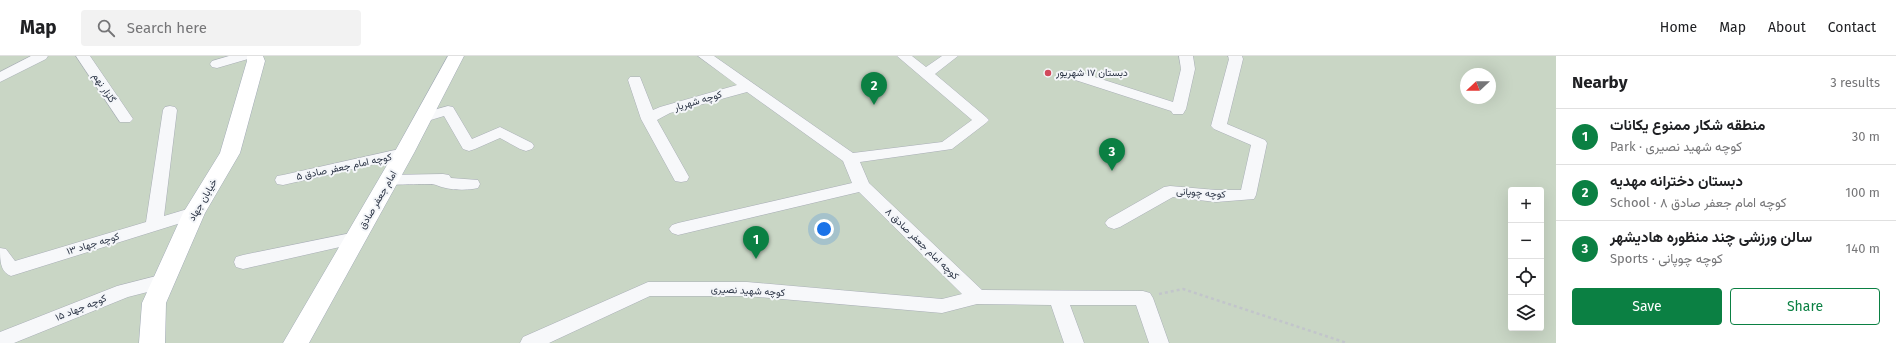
<!DOCTYPE html>
<html lang="en">
<head>
<meta charset="utf-8">
<style>
  body { margin:0; font-family:"Fira Sans",Vazirmatn,sans-serif; background:#f2f2f2; color:#202124 }
  .controls { position:absolute; right:12px; bottom:12px; display:grid; overflow:hidden; border-radius:4px; box-shadow:0 4px 16px #0002 }
  .controls button { width:36px; height:36px; display:grid; place-items:center; padding:0; border:0; border-bottom:1px solid #e0e0e0; background:#fff; color:#202124; font:20px sans-serif }
  .compass { position:absolute; left:1460px; top:12px; width:36px; height:36px; border-radius:50%; background:#fff; box-shadow:0 4px 16px #0002; rotate:248deg }
  .you { position:absolute; left:824px; top:173px; width:14px; height:14px; margin:-10px; border:3px solid #fff; border-radius:50%; background:#1a73e8; box-shadow:0 0 0 6px #1a73e833 }
  .badge { display:grid; place-items:center; width:26px; height:26px; border-radius:50%; background:#0b8043; color:#fff; font-size:13px; font-weight:700 }
  .pin { position:absolute; translate:-50% -33px; filter:drop-shadow(0 1px 2px #0008) }
  .pin::after { content:''; position:absolute; top:21px; width:14px; height:12px; background:inherit; clip-path:polygon(0 0,100% 0,50% 100%) }
  .list { margin:0; padding:0; list-style:none }
  h2 { display:flex; justify-content:space-between; align-items:center; height:52px; margin:0; padding:0 16px; font-size:17px }
  h2 small { font-size:13px; font-weight:400; color:#757577 }
  .list li { display:grid; grid-template-columns:26px 1fr auto; gap:12px; align-items:center; box-sizing:border-box; height:56px; padding:0 16px; border-top:1px solid #e0e0e0 }
  .list b { display:block; font-size:15px; white-space:nowrap }
  .list p { margin:0; font-size:13px; white-space:nowrap; color:#757577 }
  .list em { font-size:13px; font-style:normal; color:#757577 }
  .actions { display:flex; gap:8px; padding:12px 16px }
  .actions a { flex:1; padding:9px 0; border:1px solid #0b8043; border-radius:4px; text-align:center; font-size:14px; color:#0b8043 }
  .actions .main { background:#0b8043; color:#fff }
  .icon { flex:none; width:22px; height:22px; fill:none; stroke:currentColor; stroke-width:2; stroke-linecap:round; stroke-linejoin:round }
  .map { position:relative; flex:none; width:1556px; height:287px; overflow:hidden }
  header { display:flex; align-items:center; gap:24px; box-sizing:border-box; height:56px; padding:0 20px; background:#fff; border-bottom:1px solid #e0e0e0 }
  header strong { font-size:19px }
  nav { display:flex; gap:22px; margin-inline-start:auto; font-size:14px }
  .search { width:280px; height:36px; background:#f2f2f2; display:flex; align-items:center; gap:10px; box-sizing:border-box; padding:0 14px; border-radius:4px; color:#757577; font-size:15px }
  main { display:flex }
  aside { flex:1; background:#fff }
  .map>svg:first-child { display:block }
</style>
</head>
<body>
<header>
<strong>Map</strong>
<div class="search"><svg class="icon" aria-label="search" viewBox="0 0 24 24"><circle cx="10" cy="10" r="6"/><path d="M15 15l6 6"/></svg>Search here</div>
<nav><a>Home</a><a>Map</a><a>About</a><a>Contact</a></nav>
</header>
<main>
<div class="map">
<svg width="1556" height="287" viewBox="0 0 1556 287">
  <rect width="100%" height="100%" fill="#e4e7ec"/>
  <path fill="#c9d6c5" fill-rule="evenodd" d="M 0,0 L 1556,0 L 1556,287 L 0,287 ZM 1466,18 L 1490,18 L 1490,42 L 1466,42 ZM 1511,134 L 1541,134 L 1541,272 L 1511,272 Z"/>
  <g fill="none" stroke-linecap="round" stroke-linejoin="round">
    <defs>
      <path id="minor" d="M 31,0 L 48,0 L 46,3 L 0,26 L 0,16 Z
        M 76,0 L 90,0 L 133,63 L 130,66 L 120,66 Z
        M 229,0 L 250,0 L 248,3 L 217,12 L 212,11 L 210,8 L 212,5 Z
        M 698,0 L 714,0 L 853,97 L 942,86 L 972,64 L 897,0 L 912,0 L 926,11 L 942,0 L 958,0 L 935,18 L 986,61 L 989,64 L 986,67 L 952,93 L 860,106 L 869,127 L 982,234 L 1143,235 L 1150,237 L 1153,242 L 1169,287 L 1149,287 L 1136,249 L 1070,249 L 1084,287 L 1064,287 L 1051,249 L 977,248 L 942,257 L 747,240 L 650,240 L 549,287 L 520,287 L 523,281 L 648,226 L 747,226 L 942,243 L 962,238 L 859,136 L 678,179 L 672,177 L 669,173 L 672,169 L 678,167 L 852,127 L 843,105 L 747,36 L 670,57 L 657,64 L 689,121 L 687,125 L 681,126 L 675,125 L 641,63 L 628,24 L 630,21 L 640,21 L 653,54 L 660,51 L 737,29 Z
        M 1179,0 L 1193,0 L 1195,13 L 1186,53 L 1183,58 L 1173,58 L 1171,55 L 1066,21 L 1064,18 L 1066,15 L 1076,15 L 1173,46 L 1181,13 Z
        M 1228,0 L 1242,0 L 1243,3 L 1227,68 L 1265,84 L 1267,87 L 1256,139 L 1254,143 L 1216,146 L 1173,141 L 1120,171 L 1114,173 L 1108,171 L 1105,167 L 1108,163 L 1164,131 L 1170,130 L 1216,134 L 1241,134 L 1251,89 L 1214,73 L 1211,70 L 1229,3 Z
        M 170,50 L 175,51 L 177,54 L 164,160 L 194,151 L 200,153 L 203,157 L 200,161 L 11,220 C 0,216 0,204 0,192 L 6,193 L 15,205 L 146,166 L 163,54 L 165,51 Z
        M 448,50 L 453,51 L 472,83 L 500,71 L 532,87 L 534,90 L 532,93 L 526,95 L 520,93 L 500,82 L 475,93 L 469,95 L 463,93 L 444,60 L 424,66 L 419,64 L 416,61 L 419,58 Z
        M 404,92 L 410,94 L 412,97 L 410,100 L 283,129 L 277,128 L 275,124 L 277,120 L 283,119 Z
        M 443,118 L 449,119 L 451,122 L 478,124 L 480,128 L 478,132 C 465,135 447,134 436,129 C 432,127 396,129 389,129 L 383,128 L 381,124 L 383,120 L 389,119 Z
        M 356,176 L 362,178 L 365,182 L 362,186 L 243,213 L 236,211 L 234,206 L 236,201 L 243,199 Z
        M 164,218 L 171,220 L 173,225 L 171,230 L 128,241 L 14,287 L 0,287 L 0,276 L 117,230 Z"/>
      <path id="major" d="M 247,0 L 263,0 L 265,5 L 240,97 L 205,157 L 166,247 L 165,287 L 139,287 L 142,247 L 183,157 L 220,97 L 247,5 Z
        M 448,0 L 464,0 L 414,97 L 309,287 L 283,287 L 394,97 Z"/>
    </defs>
    <use href="#minor" stroke="#a9aeb7" stroke-width="1"/>
    <use href="#major" stroke="#a3abb8" stroke-width="1"/>
    <path stroke="#c2c5cb" stroke-width="2.5" stroke-dasharray="3 3" stroke-linecap="butt" d="M 1159,238 L 1183,233 L 1347,287"/>
    <use href="#minor" fill="#f7f8fa" fill-rule="evenodd"/>
    <use href="#major" fill="#fff" fill-rule="evenodd"/>
  </g>
  <circle fill="#d1495b" stroke="#f4f6f9" stroke-width="1.5" cx="1048" cy="17" r="4"/>
  <g text-anchor="middle" dominant-baseline="central" stroke-width="4" stroke-linejoin="round" paint-order="stroke">
    <g font-size="10" fill="#2b3445" stroke="#f4f6f9" text-anchor="start">
      <text x="1056" y="17">دبستان ۱۷ شهریور</text>
    </g>
    <g font-size="10" fill="#2b3445" stroke="#f4f6f9">
      <text transform="translate(104 32) rotate(56)">گلزار نهم</text>
      <text transform="translate(698 45) rotate(-16)">کوچه شهریار</text>
      <text transform="translate(344 111) rotate(-12)">کوچه امام جعفر صادق ۵</text>
      <text transform="translate(1201 137) rotate(4)">کوچه چوپانی</text>
      <text transform="translate(203 144) rotate(-60)">خیابان جهاد</text>
      <text transform="translate(378 144) rotate(-60)">امام جعفر صادق</text>
      <text transform="translate(93 188) rotate(-17)">کوچه جهاد ۱۳</text>
      <text transform="translate(922 188) rotate(44)">کوچه امام جعفر صادق ۸</text>
      <text transform="translate(748 235) rotate(3)">کوچه شهید نصیری</text>
      <text transform="translate(81 252) rotate(-22)">کوچه جهاد ۱۵</text>
    </g>
  </g>
</svg>
<div class="controls">
<button>+</button>
<button>−</button>
<button><svg class="icon" aria-label="locate" viewBox="0 0 24 24"><circle cx="12" cy="12" r="6"/><path d="M12 2v4M12 18v4M2 12h4M18 12h4"/></svg></button>
<button><svg class="icon" aria-label="layers" viewBox="0 0 24 24"><path d="M12 4l9 5-9 5-9-5zM3 14l9 5 9-5"/></svg></button>
</div>
<svg class="compass" viewBox="-18 -18 36 36"><path d="M0-13l5 13h-10z" fill="#e53935"/><path d="M0 13l5-13h-10z" fill="#757577"/></svg>
<div class="you"></div>
<div class="pin badge" style="left:756px;top:203px">1</div>
<div class="pin badge" style="left:874px;top:49px">2</div>
<div class="pin badge" style="left:1112px;top:115px">3</div>
</div>
<aside>
<h2>Nearby<small>3 results</small></h2>
<ul class="list">
<li><span class="badge">1</span><div><b>منطقه شکار ممنوع یکانات</b><p>Park · کوچه شهید نصیری</p></div><em>30 m</em></li>
<li><span class="badge">2</span><div><b>دبستان دخترانه مهدیه</b><p>School · کوچه امام جعفر صادق ۸</p></div><em>100 m</em></li>
<li><span class="badge">3</span><div><b>سالن ورزشی چند منظوره هادیشهر</b><p>Sports · کوچه چوپانی</p></div><em>140 m</em></li>
</ul>
<div class="actions"><a class="main">Save</a><a>Share</a></div>
</aside>
</main>
</body>
</html>
